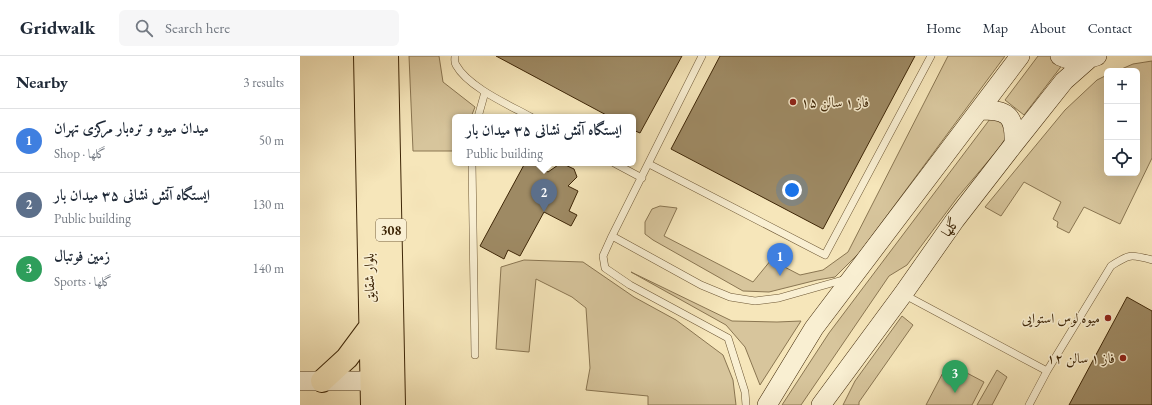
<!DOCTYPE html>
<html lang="en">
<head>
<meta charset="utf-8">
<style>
  body { margin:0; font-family:"EB Garamond",Amiri,serif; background:#f6f6f7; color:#1f2937 }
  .controls { position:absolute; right:12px; top:12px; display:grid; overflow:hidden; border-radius:6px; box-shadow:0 4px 16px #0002 }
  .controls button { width:36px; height:36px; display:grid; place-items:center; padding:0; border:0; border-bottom:1px solid #e0e1e3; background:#fff; color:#1f2937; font:20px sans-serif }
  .you { position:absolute; left:492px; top:134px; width:14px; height:14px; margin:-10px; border:3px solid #fff; border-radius:50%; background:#1a73e8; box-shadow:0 0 0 6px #1a73e833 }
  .badge { display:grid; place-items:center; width:26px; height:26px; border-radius:50%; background:#8f2418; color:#fff; font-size:13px; font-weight:700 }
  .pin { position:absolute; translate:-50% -33px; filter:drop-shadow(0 1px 2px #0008) }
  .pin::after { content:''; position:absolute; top:21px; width:14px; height:12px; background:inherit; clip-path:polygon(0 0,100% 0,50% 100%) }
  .popup { position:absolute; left:152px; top:58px; width:184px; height:52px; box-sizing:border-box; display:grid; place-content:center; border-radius:6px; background:#fff; filter:drop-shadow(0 1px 3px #0005); font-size:13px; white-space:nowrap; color:#747a83 }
  .popup b { font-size:15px; color:#1f2937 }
  .popup::after { content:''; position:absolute; left:50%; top:100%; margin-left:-8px; border:8px solid transparent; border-top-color:#fff }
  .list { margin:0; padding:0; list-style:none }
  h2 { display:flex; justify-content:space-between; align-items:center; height:52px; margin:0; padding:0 16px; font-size:17px }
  h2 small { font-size:13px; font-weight:400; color:#747a83 }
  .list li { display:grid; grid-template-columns:26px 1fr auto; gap:12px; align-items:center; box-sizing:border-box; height:64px; padding:0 16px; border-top:1px solid #e0e1e3 }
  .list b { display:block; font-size:15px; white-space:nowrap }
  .list p { margin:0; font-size:13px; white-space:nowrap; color:#747a83 }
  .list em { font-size:13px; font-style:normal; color:#747a83 }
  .icon { flex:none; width:22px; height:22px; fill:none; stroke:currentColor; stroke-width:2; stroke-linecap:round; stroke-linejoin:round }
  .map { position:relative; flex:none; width:852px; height:349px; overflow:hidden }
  header { display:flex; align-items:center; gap:24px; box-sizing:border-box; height:56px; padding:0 20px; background:#fff; border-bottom:1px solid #e0e1e3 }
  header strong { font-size:19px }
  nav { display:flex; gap:22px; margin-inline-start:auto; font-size:14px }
  .search { width:280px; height:36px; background:#f6f6f7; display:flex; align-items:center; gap:10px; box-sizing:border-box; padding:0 14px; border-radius:6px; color:#747a83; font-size:15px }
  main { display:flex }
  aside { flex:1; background:#fff }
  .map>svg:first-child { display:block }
</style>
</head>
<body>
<header>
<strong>Gridwalk</strong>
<div class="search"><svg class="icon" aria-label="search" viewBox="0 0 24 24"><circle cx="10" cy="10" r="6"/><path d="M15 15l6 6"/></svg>Search here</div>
<nav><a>Home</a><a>Map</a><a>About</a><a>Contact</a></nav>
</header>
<main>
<aside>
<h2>Nearby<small>3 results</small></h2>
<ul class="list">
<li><span class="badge" style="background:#3f7fe0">1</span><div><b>میدان میوه و تره‌بار مرکزی تهران</b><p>Shop · گلها</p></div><em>50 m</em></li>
<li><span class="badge" style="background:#5c6f8a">2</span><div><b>ایستگاه آتش نشانی ۳۵ میدان بار</b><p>Public building</p></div><em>130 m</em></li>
<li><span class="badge" style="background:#2e9e5b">3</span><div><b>زمین فوتبال</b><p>Sports · گلها</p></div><em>140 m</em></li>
</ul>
</aside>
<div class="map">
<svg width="852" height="349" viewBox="0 0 852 349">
  <rect width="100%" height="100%" fill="#f6e6ba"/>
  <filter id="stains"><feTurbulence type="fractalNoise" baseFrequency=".005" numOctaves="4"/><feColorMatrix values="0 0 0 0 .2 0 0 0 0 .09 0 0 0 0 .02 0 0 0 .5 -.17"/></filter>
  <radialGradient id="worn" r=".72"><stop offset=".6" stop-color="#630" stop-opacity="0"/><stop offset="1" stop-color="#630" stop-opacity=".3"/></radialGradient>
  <path fill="#d7c59c" stroke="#8a7652" d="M 109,0 L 139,0 L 143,26 L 175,51 L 171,61 L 155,61 L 155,95 L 113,95 Z
    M 648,0 L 705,0 L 560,196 L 535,221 L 517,224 L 469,236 L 443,235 L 353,184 L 345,178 L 345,166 L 352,153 L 360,150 L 377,152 L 364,180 L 453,226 L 471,204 L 500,219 L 523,214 L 548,196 Z
    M 738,0 L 752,0 L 763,8 L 724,59 L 705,44 Z
    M 852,5 L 852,102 L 820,168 L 784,151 L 769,177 L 757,171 L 758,166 L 753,163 L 761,146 L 724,126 L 701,160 L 685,151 L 765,54 L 797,24 L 807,19 L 807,117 L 837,117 L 837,15 L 817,15 L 833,8 Z
    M 700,62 L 708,78 L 700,91 L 657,142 L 607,209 L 589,220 L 501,349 L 482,349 L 529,277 L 690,63 Z
    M 224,204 L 283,206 L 334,241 L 376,264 L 423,299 L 433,324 L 436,349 L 348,349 L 348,340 L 286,334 L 290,312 L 286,252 L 272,241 L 236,223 L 229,296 L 196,293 L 201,211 Z
    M 331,216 L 432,265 L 477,266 L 501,265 L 460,329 L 445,291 L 426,269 Z
    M 602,260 L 613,269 L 559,346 L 559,349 L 543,349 L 555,325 Z
    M 648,307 L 684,326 L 672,349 L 626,349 Z
    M 697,314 L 707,321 L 692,349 L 677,349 Z"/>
  <path fill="#9e8a64" stroke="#3e2607" d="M 196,0 L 382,0 L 340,77 L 333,74 L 333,61 L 310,61 Z
    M 420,0 L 615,0 L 523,173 L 371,93 Z
    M 225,107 L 232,107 L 248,116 L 261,107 L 274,113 L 277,121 L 268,130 L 278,135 L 269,155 L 277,159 L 271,170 L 244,156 L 220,200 L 208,194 L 204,203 L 180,190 Z
    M 827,241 L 852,255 L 852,349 L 769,349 Z"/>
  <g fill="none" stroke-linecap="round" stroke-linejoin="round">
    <defs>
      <path id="lane" d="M 155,0 C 155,3 154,6 156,9 C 168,31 209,49 231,61
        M 178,61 L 185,36
        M 172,107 L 175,299
        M 314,107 L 342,122
        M 349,108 L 525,199 L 631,0
        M 312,180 L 402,0
        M 603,238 L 747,315
        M 446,349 L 445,336 L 428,282 L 330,229 L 305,212 L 303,200 L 312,180 L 401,229 L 430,241 L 455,245 L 479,242 L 546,223
        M 729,349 L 747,315 L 811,210 C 829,198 831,198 852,204"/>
      <path id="secondary" d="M 760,0 C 771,5 782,7 793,0
        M 680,54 C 707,54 715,58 714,88
        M 0,325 L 72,325
        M 467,349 L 514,272 L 720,0
        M 521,349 L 603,238 L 655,164 L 714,88 L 764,25 L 790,2 L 797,0"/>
      <path id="primary" d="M 65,0 L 72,349
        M 87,0 L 94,349
        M 22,325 L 47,302 L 70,271"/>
    </defs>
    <use href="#lane" stroke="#6c5634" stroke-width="8"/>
    <use href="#secondary" stroke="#3e2607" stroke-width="20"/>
    <use href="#primary" stroke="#3e2607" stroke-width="24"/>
    <use href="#lane" stroke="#f9efd2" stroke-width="7"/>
    <use href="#secondary" stroke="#f9efd2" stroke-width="19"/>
    <use href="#primary" stroke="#f6e6ba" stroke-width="22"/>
  </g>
  <g fill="#8f2418" stroke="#f9efd2" stroke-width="1.5">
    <circle cx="493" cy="46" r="4"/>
    <circle cx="808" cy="262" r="4"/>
    <circle cx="823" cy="302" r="4"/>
  </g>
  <g text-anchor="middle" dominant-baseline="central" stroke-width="3" stroke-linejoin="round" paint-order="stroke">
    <rect fill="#f9efd2" stroke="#766244" stroke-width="1" x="76" y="163" width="30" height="22" rx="3"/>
    <g font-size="13" font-weight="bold" fill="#3e2607">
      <text x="91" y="174">308</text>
    </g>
    <g font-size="14" fill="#3e2607" stroke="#f9efd2" text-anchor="end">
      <text x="501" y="46" text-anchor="start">فاز ۱ سالن ۱۵</text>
      <text x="800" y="262">میوه لوس استوایی</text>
      <text x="815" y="302">فاز ۱ سالن ۱۲</text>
    </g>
    <g font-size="14" fill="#3e2607" stroke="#f9efd2">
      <text transform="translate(650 171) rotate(-54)">گلها</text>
      <text transform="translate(69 222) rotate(-91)">بلوار شقایق</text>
    </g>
  </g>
  <rect width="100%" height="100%" filter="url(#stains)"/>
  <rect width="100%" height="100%" fill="url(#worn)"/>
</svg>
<div class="controls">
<button>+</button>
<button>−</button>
<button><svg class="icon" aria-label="locate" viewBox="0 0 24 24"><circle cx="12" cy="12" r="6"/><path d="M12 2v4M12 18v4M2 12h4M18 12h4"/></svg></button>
</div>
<div class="you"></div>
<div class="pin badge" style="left:480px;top:220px;background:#3f7fe0">1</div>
<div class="pin badge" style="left:244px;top:156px;background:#5c6f8a">2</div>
<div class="popup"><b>ایستگاه آتش نشانی ۳۵ میدان بار</b>Public building</div>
<div class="pin badge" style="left:655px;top:337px;background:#2e9e5b">3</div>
</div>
</main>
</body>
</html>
